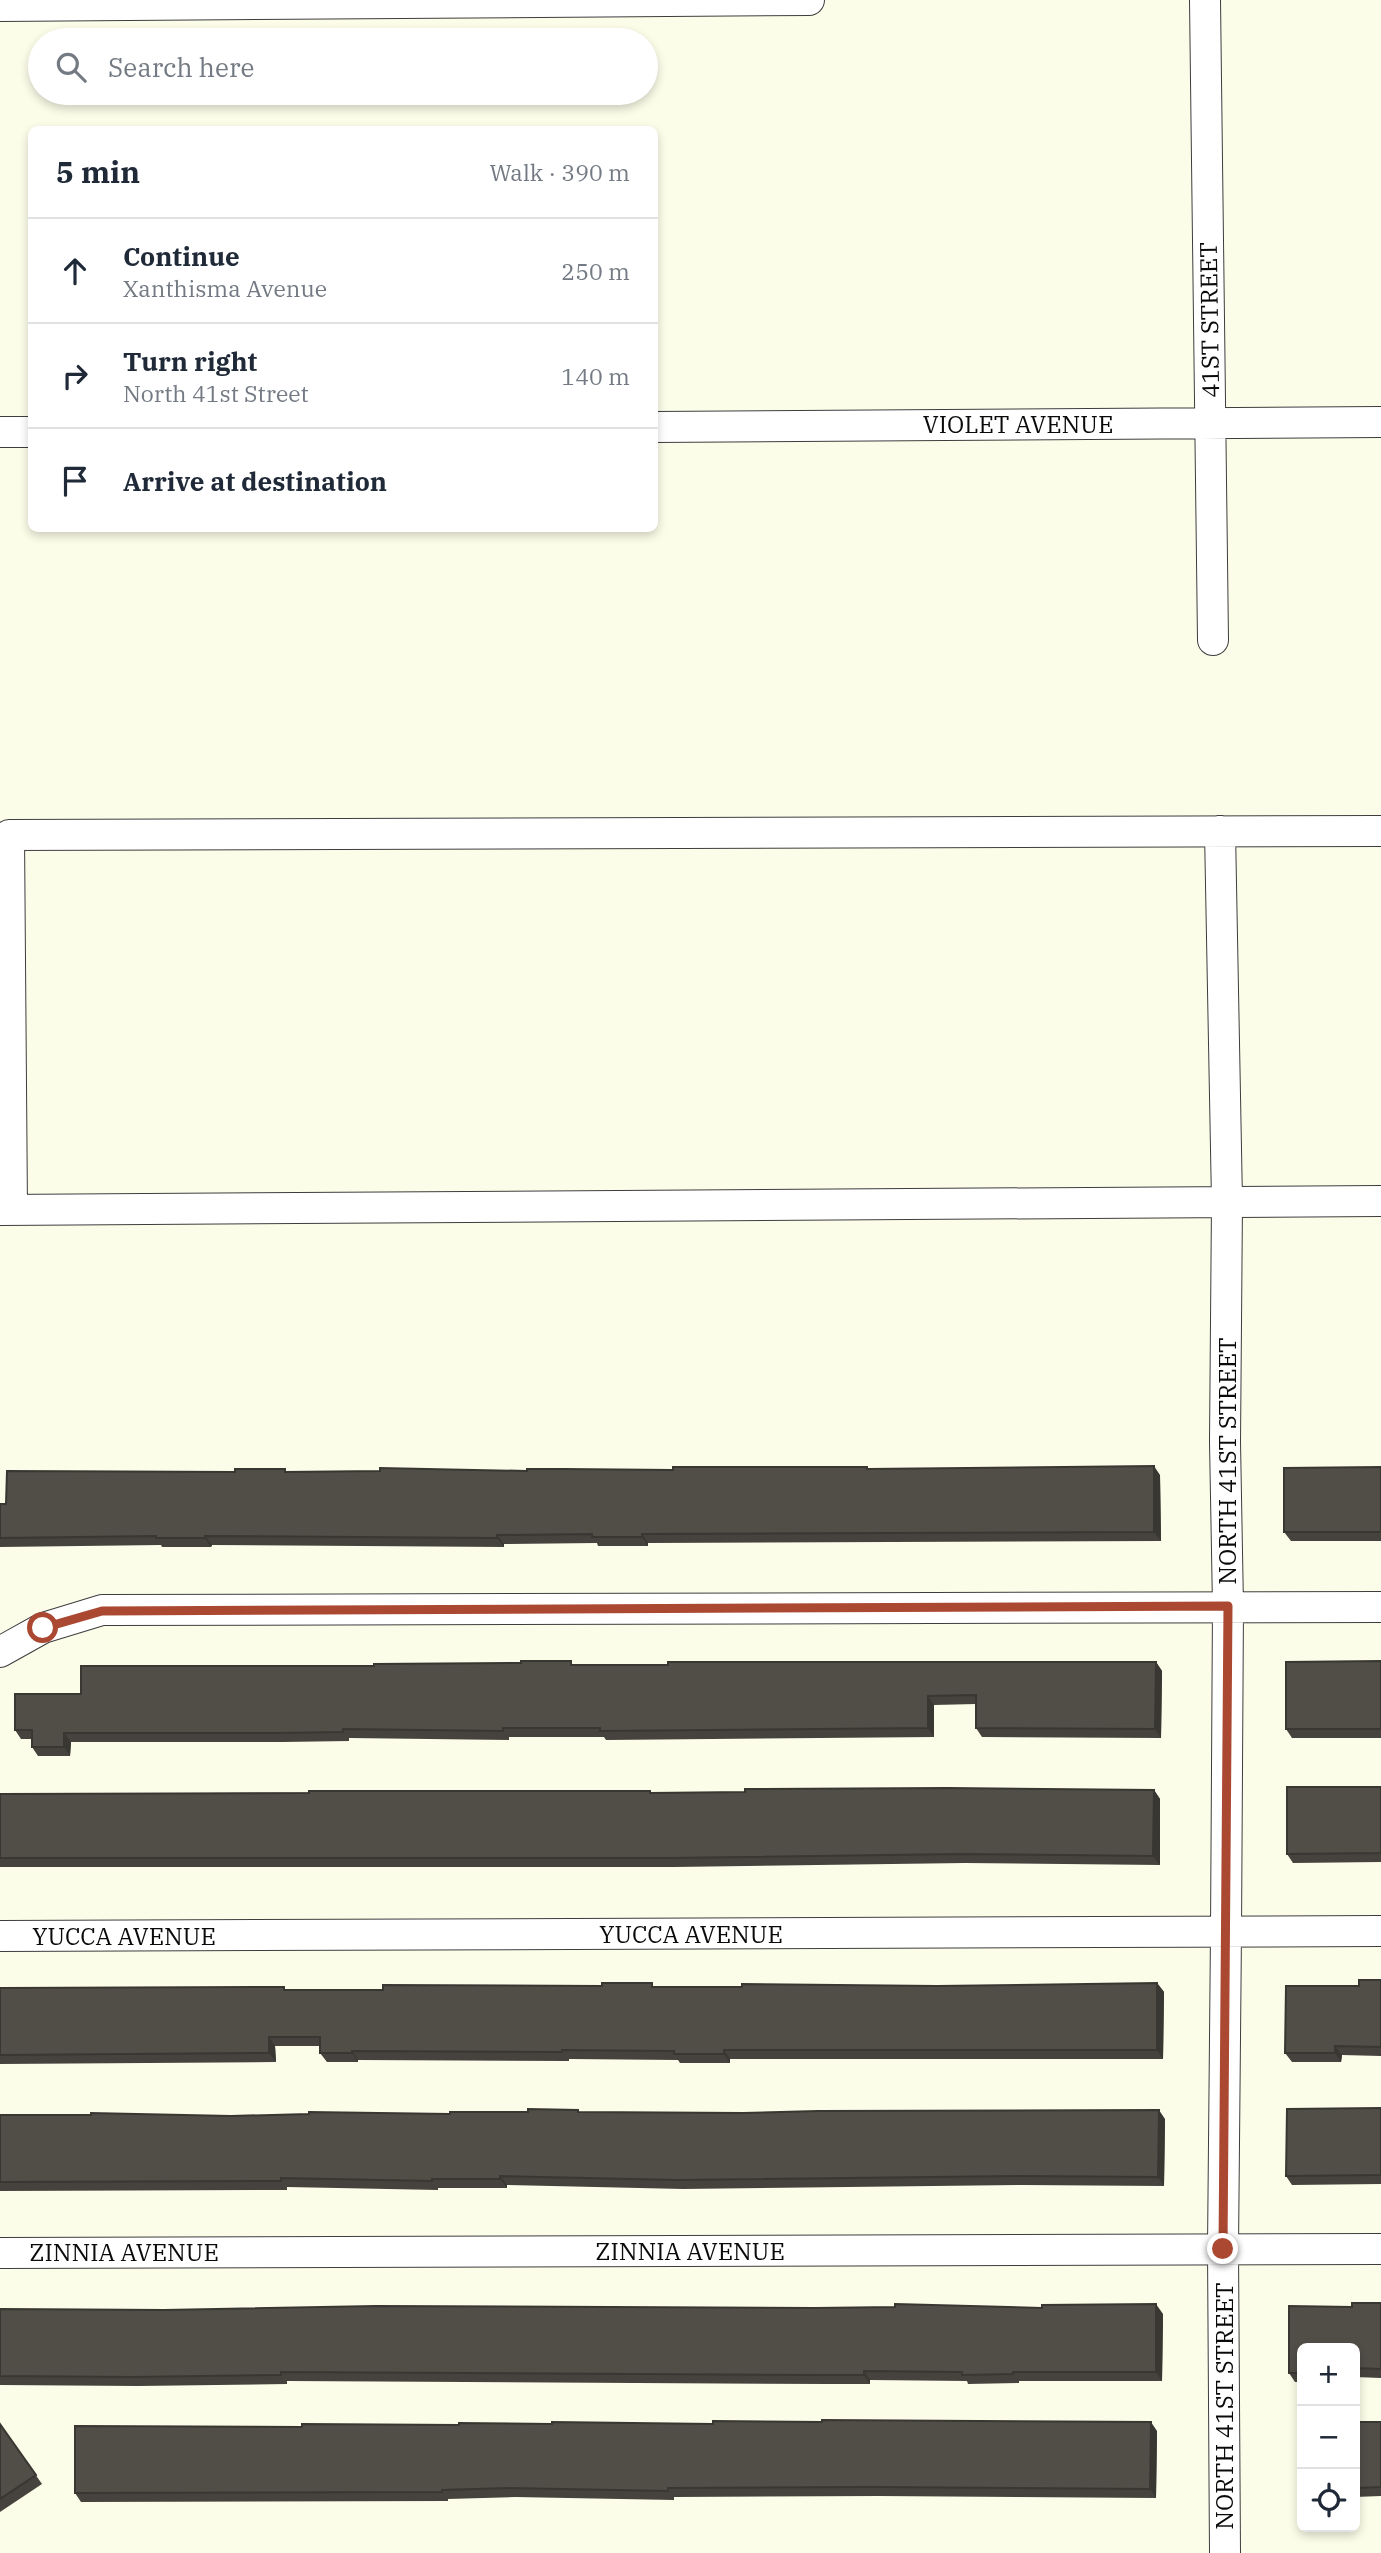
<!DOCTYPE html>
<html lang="en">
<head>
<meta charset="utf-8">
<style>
  body { margin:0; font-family:"IBM Plex Serif",serif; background:#f6f6f7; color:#1f2937 }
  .controls { position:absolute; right:21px; bottom:21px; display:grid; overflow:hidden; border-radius:10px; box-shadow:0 4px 10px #0003 }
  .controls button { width:63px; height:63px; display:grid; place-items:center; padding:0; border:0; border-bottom:2px solid #e0e1e3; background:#fff; color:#1f2937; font:35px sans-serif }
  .stop { position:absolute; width:21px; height:21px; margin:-16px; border:5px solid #ab4832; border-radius:50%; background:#fff }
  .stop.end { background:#ab4832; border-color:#fff; box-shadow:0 2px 7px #0008 }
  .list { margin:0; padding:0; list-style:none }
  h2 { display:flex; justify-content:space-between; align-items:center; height:91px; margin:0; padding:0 28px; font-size:30px }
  h2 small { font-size:23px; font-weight:400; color:#747a83 }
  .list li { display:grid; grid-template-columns:46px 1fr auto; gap:21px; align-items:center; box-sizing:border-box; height:105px; padding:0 28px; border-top:2px solid #e0e1e3 }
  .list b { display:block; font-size:26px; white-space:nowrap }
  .list p { margin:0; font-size:23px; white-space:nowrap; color:#747a83 }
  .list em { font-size:23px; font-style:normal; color:#747a83 }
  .icon { flex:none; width:38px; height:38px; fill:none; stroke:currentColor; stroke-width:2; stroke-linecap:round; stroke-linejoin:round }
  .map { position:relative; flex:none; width:1381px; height:2553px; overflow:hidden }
  .search { position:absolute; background:#fff; box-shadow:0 4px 10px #0003; left:28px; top:28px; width:630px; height:77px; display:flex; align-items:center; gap:18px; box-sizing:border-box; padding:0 24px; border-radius:38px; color:#747a83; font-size:26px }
  .panel { position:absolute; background:#fff; box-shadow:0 4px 10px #0003; left:28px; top:126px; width:630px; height:406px; border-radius:10px }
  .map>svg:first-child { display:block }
</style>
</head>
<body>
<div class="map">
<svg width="1381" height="2553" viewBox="0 0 1381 2553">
  <rect width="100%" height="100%" fill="#fcfde9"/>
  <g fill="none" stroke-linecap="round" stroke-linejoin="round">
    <defs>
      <path id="street" d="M 1205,0 L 1213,640
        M 0,6 L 809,0
        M 654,427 L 1381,422
        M 0,432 L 32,432
        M 1220,831 L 1227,1202 L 1225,1442 L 1228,1606 L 1226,1932 L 1223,2249 L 1225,2553
        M 0,1210 L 1381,1201
        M 12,1210 L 9,835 L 1381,831
        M 0,1652 L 43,1628 L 102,1610 L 1381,1607
        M 0,1936 L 1381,1931
        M 0,2253 L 1381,2249"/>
    </defs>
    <use href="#street" stroke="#3d3d3d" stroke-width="32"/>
    <use href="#street" stroke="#fff" stroke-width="30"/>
  </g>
  <path fill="#46433e" d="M 1381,1467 L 1381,1541 L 1291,1541 L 1284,1532 Z
    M 869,1469 L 1160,1475 L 1161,1541 L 648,1543 L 648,1546 L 598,1546 L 597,1543 L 504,1544 L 504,1547 L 212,1545 L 211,1547 L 162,1547 L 161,1545 L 0,1547 L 0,1504 L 287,1472 Z
    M 1381,1661 L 1381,1738 L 1292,1738 L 1286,1729 Z
    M 1156,1662 L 1162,1671 L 1161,1738 L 982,1737 L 976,1728 L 976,1704 L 934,1705 L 934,1737 L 606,1740 L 604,1737 L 509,1737 L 509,1740 L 349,1738 L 349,1741 L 283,1742 L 71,1742 L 70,1756 L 38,1756 L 32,1747 L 32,1739 L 21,1739 L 15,1730 L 81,1694 L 573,1665 Z
    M 1381,1787 L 1381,1862 L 1293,1863 L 1287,1854 Z
    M 1154,1790 L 1160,1799 L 1160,1865 L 965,1863 L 674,1867 L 0,1867 L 0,1794 L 650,1791 L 652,1793 Z
    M 1381,1980 L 1381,2056 L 1342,2055 L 1341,2062 L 1292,2062 L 1285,2053 L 1359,1986 Z
    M 1157,1983 L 1164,1992 L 1163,2059 L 730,2059 L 730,2063 L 680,2063 L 678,2060 L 569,2059 L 569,2061 L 358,2060 L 358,2062 L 327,2062 L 320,2053 L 320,2046 L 275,2046 L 276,2062 L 0,2064 L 0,1988 L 383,1990 L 654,1987 L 937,1986 Z
    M 1381,2108 L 1381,2184 L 1292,2185 L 1286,2176 Z
    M 580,2113 L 1165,2119 L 1164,2186 L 1023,2185 L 683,2189 L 507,2185 L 507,2188 L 438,2188 L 438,2190 L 287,2187 L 287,2190 L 0,2191 L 0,2115 L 231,2116 Z
    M 1352,2303 L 1381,2303 L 1381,2378 L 1355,2377 L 1355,2348 L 1302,2348 L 1302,2382 L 1295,2382 L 1289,2373 L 1289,2306 L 1352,2307 Z
    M 0,2309 L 1163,2314 L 1162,2381 L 1019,2381 L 1019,2383 L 968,2384 L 967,2381 L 870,2380 L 870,2384 L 829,2384 L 287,2381 L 287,2384 L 138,2386 L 0,2385 Z
    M 1355,2422 L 1381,2422 L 1381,2496 L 1355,2497 Z
    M 0,2424 L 42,2484 L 0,2512 Z
    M 1157,2431 L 1156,2498 L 878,2496 L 674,2497 L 674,2500 L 515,2497 L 448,2499 L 448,2501 L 81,2502 L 75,2493 Z"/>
  <path fill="#393732" d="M 1154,1466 L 1160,1475 L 1161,1541 L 1154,1532 Z
    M 642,1534 L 648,1543 L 648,1546 L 642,1537 Z
    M 497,1535 L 504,1544 L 504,1547 L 497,1538 Z
    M 205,1536 L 212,1545 L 211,1547 L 205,1538 Z
    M 1156,1662 L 1162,1671 L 1161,1738 L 1155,1729 Z
    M 928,1696 L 934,1705 L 934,1737 L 928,1728 Z
    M 64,1733 L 71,1742 L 70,1756 L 64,1747 Z
    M 1154,1790 L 1160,1799 L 1160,1865 L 1153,1856 Z
    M 1157,1983 L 1164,1992 L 1163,2059 L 1157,2050 Z
    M 269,2037 L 275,2046 L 276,2062 L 269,2053 Z
    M 1335,2046 L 1342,2055 L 1341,2062 L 1335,2053 Z
    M 724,2050 L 730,2059 L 730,2063 L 724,2054 Z
    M 352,2051 L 358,2060 L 358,2062 L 352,2053 Z
    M 1159,2110 L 1165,2119 L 1164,2186 L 1158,2177 Z
    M 500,2176 L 507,2185 L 507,2188 L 500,2179 Z
    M 1156,2304 L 1163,2314 L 1162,2381 L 1156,2372 Z
    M 864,2371 L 870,2380 L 870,2384 L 864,2375 Z
    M 1151,2422 L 1157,2431 L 1156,2498 L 1150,2489 Z"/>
  <path fill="#514e48" stroke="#393732" stroke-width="2" d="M 1154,1466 L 1154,1532 L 642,1534 L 642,1537 L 592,1537 L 592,1534 L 497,1535 L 497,1538 L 205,1536 L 205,1538 L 156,1538 L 156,1536 L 0,1538 L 0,1504 L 6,1504 L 7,1471 L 235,1472 L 235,1469 L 285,1469 L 285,1472 L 380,1471 L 380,1468 L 527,1471 L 527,1469 L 563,1469 L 673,1470 L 673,1467 L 867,1467 L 867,1469 Z
    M 1381,1467 L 1381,1532 L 1284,1532 L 1284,1468 Z
    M 521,1661 L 571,1661 L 571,1665 L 668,1665 L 668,1662 L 1156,1662 L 1155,1729 L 976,1728 L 976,1695 L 928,1696 L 928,1728 L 600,1731 L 600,1728 L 503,1728 L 503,1731 L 343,1729 L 343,1732 L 277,1733 L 64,1733 L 64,1747 L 32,1747 L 32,1730 L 15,1730 L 15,1694 L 81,1694 L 81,1666 L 374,1666 L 374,1664 L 521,1663 Z
    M 1381,1661 L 1381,1729 L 1286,1729 L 1286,1662 Z
    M 1287,1787 L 1381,1787 L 1381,1853 L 1287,1854 Z
    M 948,1788 L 1154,1790 L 1153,1856 L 959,1854 L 667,1858 L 0,1858 L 0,1794 L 309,1793 L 309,1791 L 650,1791 L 650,1793 L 745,1792 L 745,1789 Z
    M 1359,1980 L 1381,1980 L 1381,2047 L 1335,2046 L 1335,2053 L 1285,2053 L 1286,1986 L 1359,1986 Z
    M 602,1983 L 652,1983 L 652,1987 L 742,1987 L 742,1984 L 937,1986 L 1157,1983 L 1157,2050 L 724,2050 L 724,2054 L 674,2054 L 674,2051 L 562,2050 L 562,2052 L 352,2051 L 352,2053 L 320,2053 L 320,2037 L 269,2037 L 269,2053 L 0,2055 L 0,1988 L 284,1987 L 284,1990 L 383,1990 L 383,1985 L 602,1986 Z
    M 1381,2108 L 1381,2175 L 1286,2176 L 1287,2109 Z
    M 528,2109 L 578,2110 L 578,2112 L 743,2113 L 818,2111 L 1159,2110 L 1158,2177 L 1017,2176 L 677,2180 L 500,2176 L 500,2179 L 432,2179 L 432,2181 L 281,2178 L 281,2181 L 0,2182 L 0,2115 L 91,2115 L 91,2113 L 231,2116 L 309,2114 L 309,2112 L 450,2114 L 450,2112 L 528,2112 Z
    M 1352,2303 L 1381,2303 L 1381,2369 L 1355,2368 L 1355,2348 L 1302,2348 L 1302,2373 L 1289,2373 L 1289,2306 L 1352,2307 Z
    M 895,2304 L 1042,2308 L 1042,2305 L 1156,2304 L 1156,2372 L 1013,2372 L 1013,2374 L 962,2375 L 962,2372 L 864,2371 L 864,2375 L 822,2375 L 281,2372 L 281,2375 L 132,2377 L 0,2376 L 0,2309 L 164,2310 L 376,2306 L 815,2308 L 895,2307 Z
    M 822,2420 L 1151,2422 L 1150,2489 L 872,2487 L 668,2488 L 668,2491 L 509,2488 L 442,2490 L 442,2492 L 75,2493 L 75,2426 L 302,2427 L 302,2424 L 459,2425 L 459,2423 L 552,2424 L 552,2422 L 713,2424 L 713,2421 L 822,2422 Z
    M 1355,2422 L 1381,2422 L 1381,2487 L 1355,2488 Z
    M 0,2424 L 36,2475 L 0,2499 Z"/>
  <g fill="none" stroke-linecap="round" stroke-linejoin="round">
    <path stroke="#ab4832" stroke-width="9" d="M 43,1628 L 102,1611 L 1228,1606 L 1223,2249"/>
  </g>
  <g text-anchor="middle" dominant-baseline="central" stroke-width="7" stroke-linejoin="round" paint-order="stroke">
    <g font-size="24" fill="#0a0a0a" stroke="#fff">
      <text transform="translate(1209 320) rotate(-91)">41ST STREET</text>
      <text x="1018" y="424">VIOLET AVENUE</text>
      <text transform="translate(1227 1461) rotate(-90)">NORTH 41ST STREET</text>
      <text x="691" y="1934">YUCCA AVENUE</text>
      <text x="124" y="1936">YUCCA AVENUE</text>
      <text x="690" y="2251">ZINNIA AVENUE</text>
      <text x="124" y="2252">ZINNIA AVENUE</text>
      <text transform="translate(1224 2406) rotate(-90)">NORTH 41ST STREET</text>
    </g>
  </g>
</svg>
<div class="controls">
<button>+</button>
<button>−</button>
<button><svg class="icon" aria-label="locate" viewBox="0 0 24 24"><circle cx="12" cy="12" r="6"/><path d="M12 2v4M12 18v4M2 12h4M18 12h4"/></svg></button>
</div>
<div class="stop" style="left:43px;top:1628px"></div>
<div class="stop end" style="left:1223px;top:2249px"></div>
<div class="search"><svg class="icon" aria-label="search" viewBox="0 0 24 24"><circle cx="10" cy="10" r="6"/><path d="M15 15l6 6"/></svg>Search here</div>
<section class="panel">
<h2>5 min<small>Walk · 390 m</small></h2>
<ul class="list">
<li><svg class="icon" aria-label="ahead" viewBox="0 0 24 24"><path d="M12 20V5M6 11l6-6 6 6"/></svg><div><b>Continue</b><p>Xanthisma Avenue</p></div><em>250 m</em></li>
<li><svg class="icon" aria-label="right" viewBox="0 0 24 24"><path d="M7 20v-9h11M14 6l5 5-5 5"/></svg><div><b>Turn right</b><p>North 41st Street</p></div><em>140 m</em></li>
<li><svg class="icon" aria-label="arrive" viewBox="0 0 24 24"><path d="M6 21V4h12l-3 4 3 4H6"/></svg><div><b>Arrive at destination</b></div></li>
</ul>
</section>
</div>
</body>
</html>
